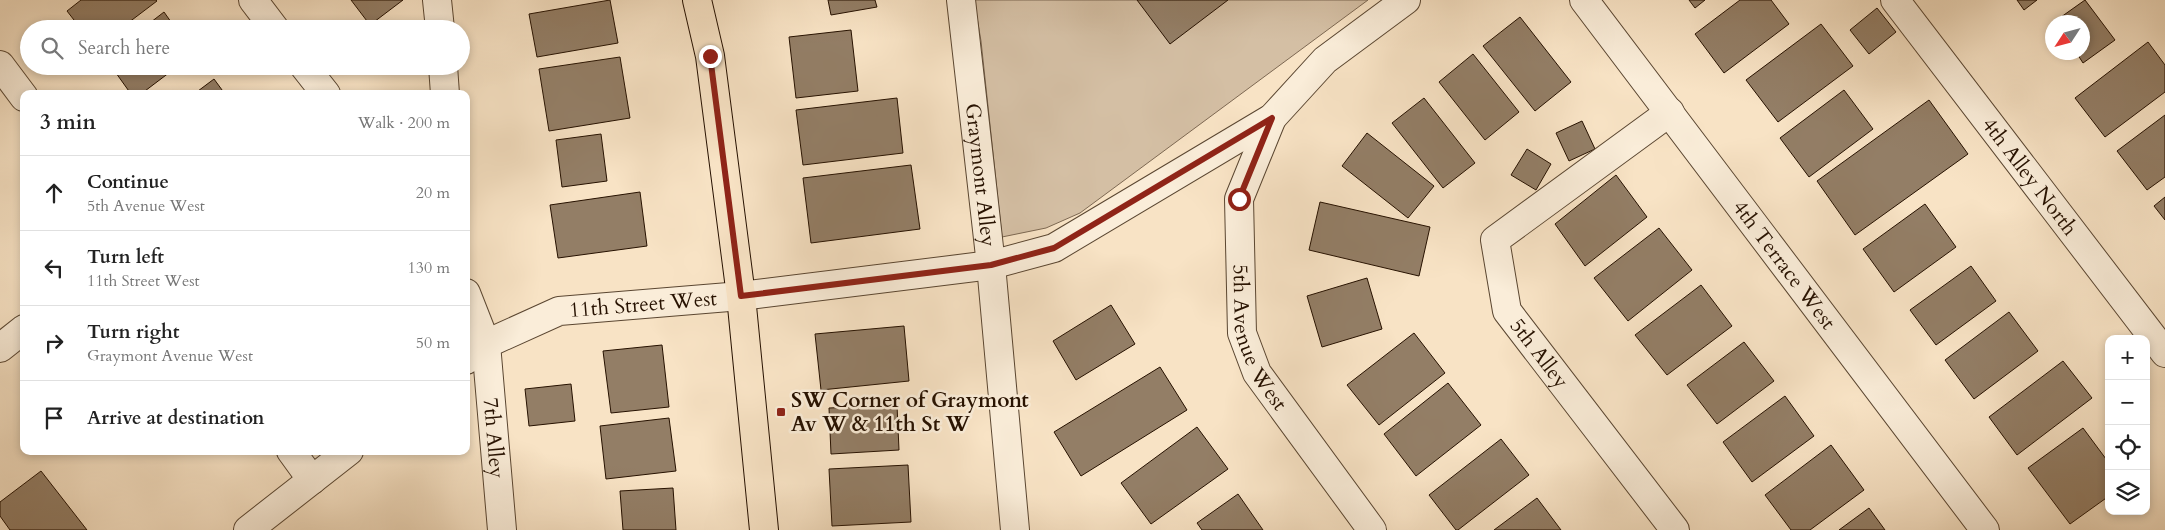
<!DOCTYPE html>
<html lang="en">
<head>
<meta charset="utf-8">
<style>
  body { margin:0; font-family:Cardo,serif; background:#f6f6f6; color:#222 }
  .controls { position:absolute; right:15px; bottom:15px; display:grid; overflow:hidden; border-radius:10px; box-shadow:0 2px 8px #0003 }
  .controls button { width:45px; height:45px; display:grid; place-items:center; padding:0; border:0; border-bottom:1px solid #e0e0e0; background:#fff; color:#222; font:25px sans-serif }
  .compass { position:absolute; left:2045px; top:15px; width:45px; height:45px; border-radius:50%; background:#fff; box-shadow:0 2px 8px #0003; rotate:234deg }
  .stop { position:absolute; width:15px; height:15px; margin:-11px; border:4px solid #8f2418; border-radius:50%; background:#fff }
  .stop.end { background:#8f2418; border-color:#fff; box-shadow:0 1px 5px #0008 }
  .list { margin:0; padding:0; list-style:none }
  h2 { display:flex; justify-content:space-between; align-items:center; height:65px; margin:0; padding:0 20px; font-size:21px }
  h2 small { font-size:16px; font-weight:400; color:#767676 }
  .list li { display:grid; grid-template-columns:32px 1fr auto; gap:15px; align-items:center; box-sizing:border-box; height:75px; padding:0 20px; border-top:1px solid #e0e0e0 }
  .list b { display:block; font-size:19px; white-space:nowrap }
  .list p { margin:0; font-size:16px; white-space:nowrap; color:#767676 }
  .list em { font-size:16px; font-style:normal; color:#767676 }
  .icon { flex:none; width:28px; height:28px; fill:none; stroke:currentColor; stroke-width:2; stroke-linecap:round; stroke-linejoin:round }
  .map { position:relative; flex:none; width:2165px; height:530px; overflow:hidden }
  .search { position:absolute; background:#fff; box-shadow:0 2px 8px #0003; left:20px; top:20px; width:450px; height:55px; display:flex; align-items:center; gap:12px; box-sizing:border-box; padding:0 18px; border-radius:28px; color:#767676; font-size:19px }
  .panel { position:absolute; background:#fff; box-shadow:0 2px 8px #0003; left:20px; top:90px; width:450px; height:365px; border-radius:10px }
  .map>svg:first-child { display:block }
</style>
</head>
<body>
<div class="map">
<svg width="2165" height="530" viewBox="0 0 2165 530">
  <rect width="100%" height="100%" fill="#f8e3c5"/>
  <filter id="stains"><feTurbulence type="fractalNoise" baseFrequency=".004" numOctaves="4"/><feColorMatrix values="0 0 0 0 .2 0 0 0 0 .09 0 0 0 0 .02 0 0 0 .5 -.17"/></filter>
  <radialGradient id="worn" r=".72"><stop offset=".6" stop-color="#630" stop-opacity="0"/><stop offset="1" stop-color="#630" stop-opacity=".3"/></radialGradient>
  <path fill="#d4bfa4" stroke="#7d6852" d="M 974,0 L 1368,0 L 1080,213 L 1046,228 L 1002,237 L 981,41 Z"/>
  <path fill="#937e66" stroke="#261100" d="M 81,0 L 156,0 L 157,1 L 120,29 L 81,29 L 67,11 Z
    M 351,0 L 403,0 L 370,25 Z
    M 610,0 L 618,43 L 537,57 L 529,14 Z
    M 828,0 L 875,0 L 877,7 L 831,15 Z
    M 1137,0 L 1228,0 L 1170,44 Z
    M 1689,0 L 1705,0 L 1695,8 Z
    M 1740,0 L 1771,0 L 1789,24 L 1724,73 L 1695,34 Z
    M 2017,0 L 2037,0 L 2024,10 Z
    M 2085,0 L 2115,40 L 2083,63 L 2076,52 L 2082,52 L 2082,22 L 2054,22 Z
    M 1877,8 L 1896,32 L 1869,54 L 1850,30 Z
    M 164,12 L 176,29 L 142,29 Z
    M 1520,17 L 1571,82 L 1535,111 L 1483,46 Z
    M 1821,24 L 1853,66 L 1778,122 L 1746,80 Z
    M 851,30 L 858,91 L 796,98 L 789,37 Z
    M 2148,42 L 2165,65 L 2165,92 L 2105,137 L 2075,98 Z
    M 1473,54 L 1519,112 L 1485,140 L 1439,82 Z
    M 620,57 L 630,118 L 549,131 L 539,69 Z
    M 111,66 L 178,66 L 141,94 L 131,94 Z
    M 214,79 L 225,94 L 194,94 Z
    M 1844,90 L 1873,129 L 1809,177 L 1780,138 Z
    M 897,98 L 903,153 L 803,165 L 796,110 Z
    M 1424,98 L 1475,163 L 1443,188 L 1392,123 Z
    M 1929,100 L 1968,154 L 1855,235 L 1817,181 Z
    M 2165,115 L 2165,177 L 2147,190 L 2117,151 Z
    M 1582,121 L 1595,149 L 1569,161 L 1556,133 Z
    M 1367,133 L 1434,186 L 1408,218 L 1342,166 Z
    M 601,134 L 607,181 L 562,187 L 556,140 Z
    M 1527,149 L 1551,164 L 1536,190 L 1511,175 Z
    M 911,165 L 920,229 L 811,243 L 803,178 Z
    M 1616,175 L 1647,217 L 1585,266 L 1555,224 Z
    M 640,192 L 647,246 L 558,258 L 550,205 Z
    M 2165,197 L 2165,220 L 2154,206 Z
    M 1320,202 L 1430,227 L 1419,276 L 1309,250 Z
    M 1925,204 L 1956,247 L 1894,292 L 1863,249 Z
    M 1659,228 L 1692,270 L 1628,321 L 1594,278 Z
    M 1971,266 L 1996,301 L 1936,345 L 1910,310 Z
    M 1367,278 L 1382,329 L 1322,347 L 1307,296 Z
    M 1701,285 L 1732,326 L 1667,375 L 1635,335 Z
    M 1111,305 L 1135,344 L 1076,380 L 1053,341 Z
    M 2009,312 L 2038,351 L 1974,399 L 1945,360 Z
    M 904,326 L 909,381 L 821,390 L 815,334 Z
    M 1414,333 L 1445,373 L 1379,425 L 1347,385 Z
    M 1744,342 L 1774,381 L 1717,424 L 1687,385 Z
    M 662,345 L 669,407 L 611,413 L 603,351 Z
    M 2063,361 L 2092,398 L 2017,455 L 1989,417 Z
    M 1160,367 L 1187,410 L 1081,476 L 1054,432 Z
    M 1448,383 L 1481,425 L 1416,476 L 1384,434 Z
    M 571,384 L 575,421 L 529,426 L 525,389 Z
    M 1785,396 L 1814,436 L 1752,482 L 1723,442 Z
    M 897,405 L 899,450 L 831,454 L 829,408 Z
    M 669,418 L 676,471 L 606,479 L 600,426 Z
    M 1197,427 L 1228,469 L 1151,524 L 1121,483 Z
    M 2083,428 L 2109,463 L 2109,496 L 2070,524 L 2028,468 Z
    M 1501,439 L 1529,475 L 1458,530 L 1456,530 L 1429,495 Z
    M 1831,445 L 1864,490 L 1810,530 L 1791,530 L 1765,495 Z
    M 908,465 L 911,522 L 832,526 L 829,469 Z
    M 41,471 L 87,530 L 10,530 L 0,516 L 0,502 Z
    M 673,488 L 676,530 L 623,530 L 620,491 Z
    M 1238,494 L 1263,530 L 1202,530 L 1197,523 Z
    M 1537,498 L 1561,530 L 1494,530 Z
    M 1869,508 L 1885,530 L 1839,530 Z"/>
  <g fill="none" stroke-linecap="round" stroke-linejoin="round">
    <defs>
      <g id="minor">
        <path d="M 253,0 L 275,29"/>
        <path d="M 437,0 L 440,29"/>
        <path id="s1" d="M 961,0 L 991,265 L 1015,530"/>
        <path id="s2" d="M 1584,0 L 1985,530"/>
        <path id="s3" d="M 1895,0 L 2165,353"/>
        <path d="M 0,65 L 24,97"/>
        <path d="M 304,66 L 326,94"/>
        <path d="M 443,66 L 445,94"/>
        <path id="s4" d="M 1670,112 L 1495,240 L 1507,311 L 1675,530"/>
        <path id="s5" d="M 1272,118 L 1239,199 L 1242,333 L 1257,373 L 1372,530"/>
        <path id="s6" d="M 466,293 L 486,344 L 502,530"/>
        <path d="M 0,348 L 24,329"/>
        <path id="s7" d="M 466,360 L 486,344 L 559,311 L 741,296 L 991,265 L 1054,248 L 1272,118 L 1325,60 L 1406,0"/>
        <path d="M 291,451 L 312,480"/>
        <path d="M 248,530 L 349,451"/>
      </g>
      <path id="major" d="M 697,0 L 710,56 L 741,296 L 764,530"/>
    </defs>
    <use href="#minor" stroke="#5a4631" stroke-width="30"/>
    <use href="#major" stroke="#261100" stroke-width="30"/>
    <use href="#minor" stroke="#faedd9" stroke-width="28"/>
    <use href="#major" stroke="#f8e3c5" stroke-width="28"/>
  </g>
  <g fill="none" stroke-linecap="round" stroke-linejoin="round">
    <path stroke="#8f2418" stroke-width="6" d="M 710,56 L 741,296 L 991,265 L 1054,248 L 1272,118 L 1239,199"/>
  </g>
  <rect fill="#8f2418" stroke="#faedd9" stroke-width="2" x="776" y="407" width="10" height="10" rx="2.5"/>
  <g text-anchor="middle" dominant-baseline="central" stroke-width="5" stroke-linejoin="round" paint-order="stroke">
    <g font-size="21" fill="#261100" stroke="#faedd9">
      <text stroke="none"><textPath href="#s1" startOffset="176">Graymont Alley</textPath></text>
      <text stroke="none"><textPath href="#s3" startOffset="222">4th Alley North</textPath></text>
      <text stroke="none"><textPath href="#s2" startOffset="332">4th Terrace West</textPath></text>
      <text stroke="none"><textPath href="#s7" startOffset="190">11th Street West</textPath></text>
      <text stroke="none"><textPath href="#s5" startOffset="230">5th Avenue West</textPath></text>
      <text stroke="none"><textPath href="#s4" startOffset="342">5th Alley</textPath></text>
      <text stroke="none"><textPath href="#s6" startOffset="149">7th Alley</textPath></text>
    </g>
    <g font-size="21" font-weight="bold" fill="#261100" stroke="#faedd9" text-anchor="start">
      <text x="791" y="400">SW Corner of Graymont<tspan x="791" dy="24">Av W &amp; 11th St W</tspan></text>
    </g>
  </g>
  <rect width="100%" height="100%" filter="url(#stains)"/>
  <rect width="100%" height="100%" fill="url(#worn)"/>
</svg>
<div class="controls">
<button>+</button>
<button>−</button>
<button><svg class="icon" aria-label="locate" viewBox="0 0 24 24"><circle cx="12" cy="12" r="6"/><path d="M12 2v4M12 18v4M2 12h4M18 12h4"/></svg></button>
<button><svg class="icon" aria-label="layers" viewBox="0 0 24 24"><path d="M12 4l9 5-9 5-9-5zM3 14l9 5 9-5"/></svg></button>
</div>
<svg class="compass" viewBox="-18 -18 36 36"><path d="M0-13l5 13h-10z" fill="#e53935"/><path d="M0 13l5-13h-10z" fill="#767676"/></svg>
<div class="stop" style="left:1239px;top:199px"></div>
<div class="stop end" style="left:710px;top:56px"></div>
<div class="search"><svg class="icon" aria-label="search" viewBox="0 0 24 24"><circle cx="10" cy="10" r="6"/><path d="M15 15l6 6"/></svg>Search here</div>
<section class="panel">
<h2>3 min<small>Walk · 200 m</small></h2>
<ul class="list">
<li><svg class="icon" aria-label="ahead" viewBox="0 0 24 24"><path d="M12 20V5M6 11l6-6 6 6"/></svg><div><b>Continue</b><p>5th Avenue West</p></div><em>20 m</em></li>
<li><svg class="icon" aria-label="left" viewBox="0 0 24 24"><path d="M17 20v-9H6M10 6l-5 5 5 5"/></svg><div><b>Turn left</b><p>11th Street West</p></div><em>130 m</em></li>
<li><svg class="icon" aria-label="right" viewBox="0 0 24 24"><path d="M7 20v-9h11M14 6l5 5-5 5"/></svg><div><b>Turn right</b><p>Graymont Avenue West</p></div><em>50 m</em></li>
<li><svg class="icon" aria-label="arrive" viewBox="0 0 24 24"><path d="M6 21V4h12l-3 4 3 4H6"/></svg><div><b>Arrive at destination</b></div></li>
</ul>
</section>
</div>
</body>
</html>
